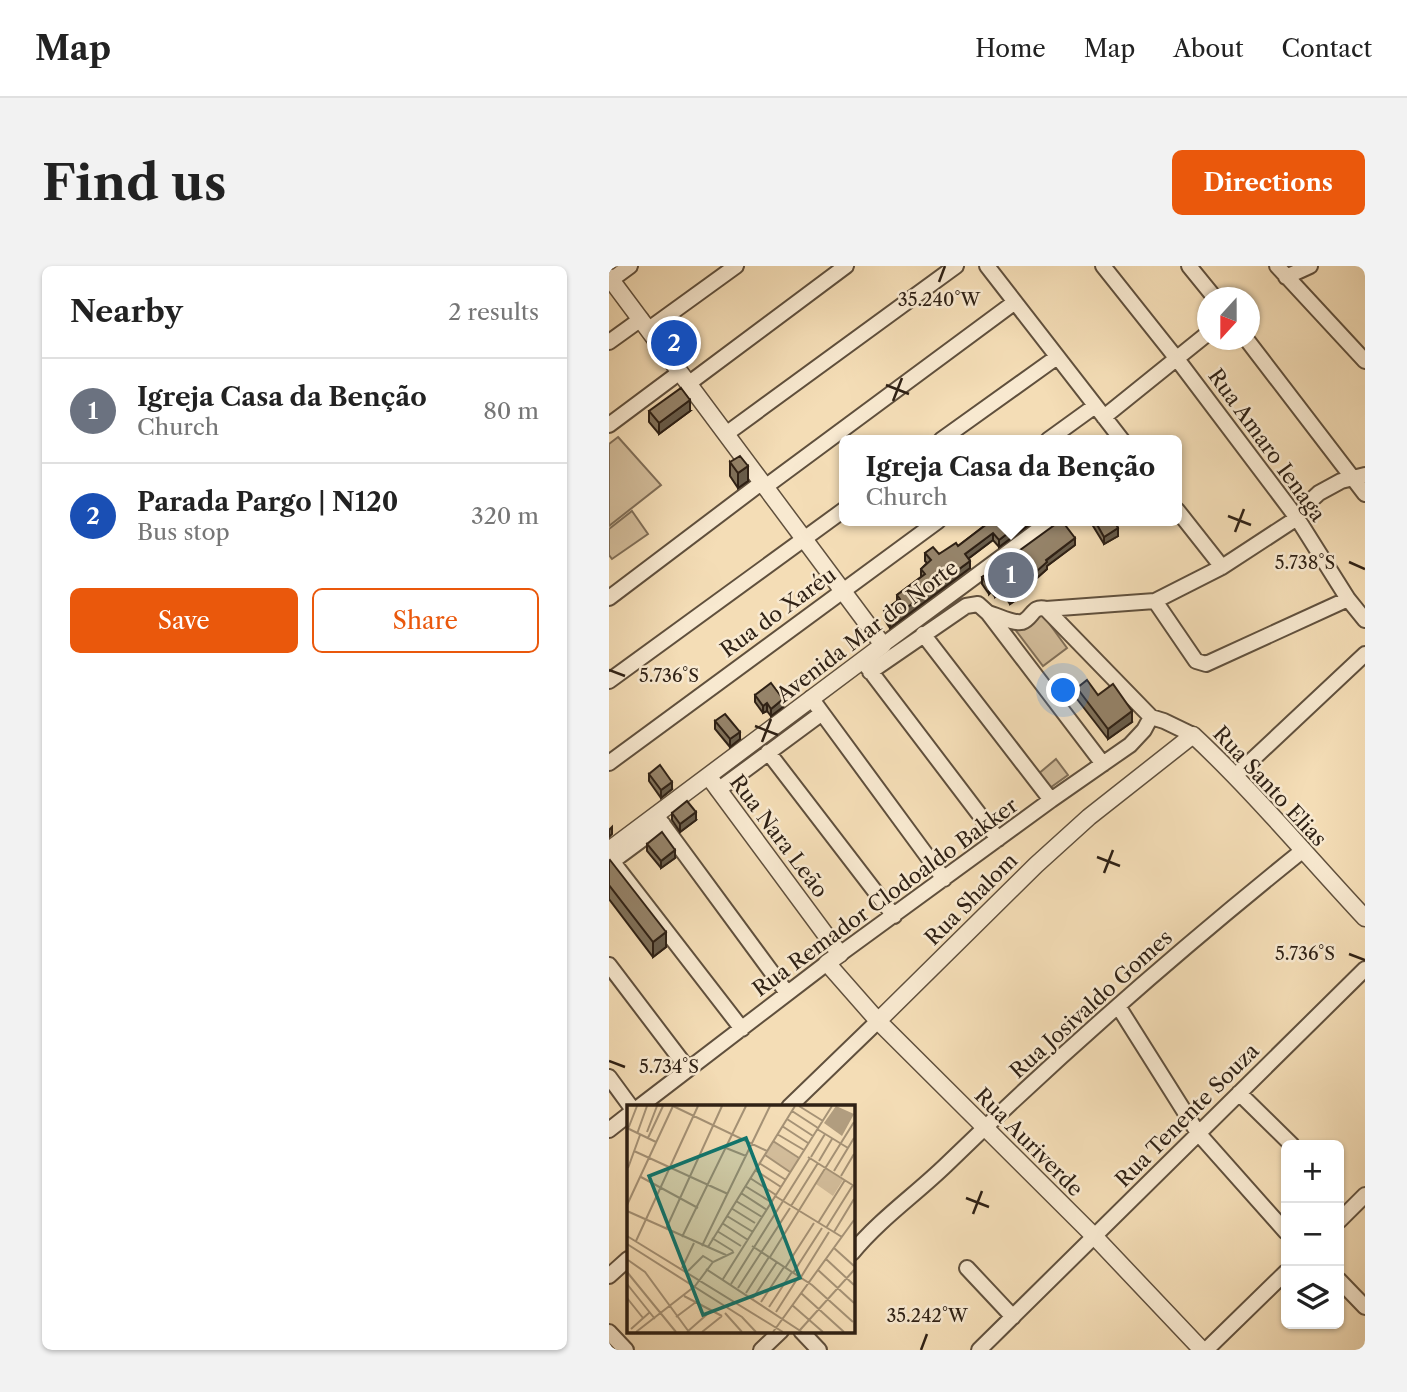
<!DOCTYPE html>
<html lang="en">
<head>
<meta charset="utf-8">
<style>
  body { margin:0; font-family:"Libre Caslon Text",serif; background:#f2f2f2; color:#222 }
  .controls { position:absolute; right:21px; bottom:21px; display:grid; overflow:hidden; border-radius:10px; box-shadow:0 2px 5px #0004 }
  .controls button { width:63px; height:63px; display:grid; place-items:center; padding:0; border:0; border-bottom:2px solid #e0e0e0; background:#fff; color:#222; font:35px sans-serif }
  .compass { position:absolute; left:588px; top:21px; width:63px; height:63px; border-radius:50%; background:#fff; box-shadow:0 2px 5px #0004; rotate:201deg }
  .you { position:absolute; left:455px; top:425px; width:24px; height:24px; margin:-18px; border:5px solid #fff; border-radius:50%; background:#1a73e8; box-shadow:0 0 0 10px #1a73e833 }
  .badge { display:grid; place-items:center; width:46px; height:46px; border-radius:50%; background:#ea580c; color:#fff; font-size:23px; font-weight:700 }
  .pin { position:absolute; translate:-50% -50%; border:4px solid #fff; box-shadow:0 2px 7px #0006 }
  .popup { position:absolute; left:230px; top:169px; width:343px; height:91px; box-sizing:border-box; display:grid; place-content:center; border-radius:10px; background:#fff; filter:drop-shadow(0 2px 5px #0005); font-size:23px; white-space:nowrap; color:#767676 }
  .popup b { font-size:26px; color:#222 }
  .popup::after { content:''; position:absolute; left:50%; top:100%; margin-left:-14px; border:14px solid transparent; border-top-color:#fff }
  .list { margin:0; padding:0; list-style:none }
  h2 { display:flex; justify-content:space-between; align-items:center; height:91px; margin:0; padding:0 28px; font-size:30px }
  h2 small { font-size:23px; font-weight:400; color:#767676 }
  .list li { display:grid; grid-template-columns:46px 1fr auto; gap:21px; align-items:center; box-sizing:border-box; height:105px; padding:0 28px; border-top:2px solid #e0e0e0 }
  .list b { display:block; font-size:26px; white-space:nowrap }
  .list p { margin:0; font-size:23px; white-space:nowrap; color:#767676 }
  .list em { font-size:23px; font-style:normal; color:#767676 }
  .actions { display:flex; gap:14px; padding:21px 28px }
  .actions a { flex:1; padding:16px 0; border:2px solid #ea580c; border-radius:10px; text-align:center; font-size:24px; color:#ea580c }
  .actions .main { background:#ea580c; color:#fff }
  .icon { flex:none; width:38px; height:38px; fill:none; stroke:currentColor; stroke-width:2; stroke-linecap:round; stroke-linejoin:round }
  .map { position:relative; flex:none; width:756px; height:1084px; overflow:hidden; border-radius:10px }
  header { display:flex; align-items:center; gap:42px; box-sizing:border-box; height:98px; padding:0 35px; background:#fff; border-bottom:2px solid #e0e0e0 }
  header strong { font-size:33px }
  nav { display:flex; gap:38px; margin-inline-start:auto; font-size:24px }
  .intro { display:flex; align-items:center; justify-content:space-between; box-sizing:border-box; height:168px; padding:0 42px }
  h1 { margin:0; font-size:49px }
  .button { padding:18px 32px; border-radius:10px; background:#ea580c; color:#fff; font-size:24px; font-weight:700 }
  main { display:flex; gap:42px; padding:0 42px }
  aside { flex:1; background:#fff; border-radius:10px; box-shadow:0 2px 5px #0004 }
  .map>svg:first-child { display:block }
</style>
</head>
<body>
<header>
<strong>Map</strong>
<nav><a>Home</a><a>Map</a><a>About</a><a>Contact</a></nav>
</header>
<div class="intro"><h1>Find us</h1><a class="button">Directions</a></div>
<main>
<aside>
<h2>Nearby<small>2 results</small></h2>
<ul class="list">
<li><span class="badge" style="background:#6b7280">1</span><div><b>Igreja Casa da Benção</b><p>Church</p></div><em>80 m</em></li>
<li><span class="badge" style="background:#1a4fb4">2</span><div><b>Parada Pargo | N120</b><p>Bus stop</p></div><em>320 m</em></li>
</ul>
<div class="actions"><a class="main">Save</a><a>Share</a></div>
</aside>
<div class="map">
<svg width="756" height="1084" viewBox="0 0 756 1084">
  <rect width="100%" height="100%" fill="#f4ddb6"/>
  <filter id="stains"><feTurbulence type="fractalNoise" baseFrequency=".00286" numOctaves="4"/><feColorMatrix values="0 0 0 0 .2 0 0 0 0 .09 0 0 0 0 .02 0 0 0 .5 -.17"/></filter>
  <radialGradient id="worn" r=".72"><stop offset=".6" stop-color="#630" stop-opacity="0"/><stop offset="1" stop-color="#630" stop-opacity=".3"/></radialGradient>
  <path fill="#d3bd9b" stroke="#816f58" stroke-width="2" d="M 9,171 L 52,219 L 0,260 L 0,178 Z
    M 23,245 L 39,268 L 3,293 L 0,289 L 0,263 Z
    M 431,345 L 458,382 L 434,400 L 405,362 Z
    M 447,493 L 459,509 L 438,524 L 428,509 Z"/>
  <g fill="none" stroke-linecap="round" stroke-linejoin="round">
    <defs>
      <path id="minor" d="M 378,0 L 513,174
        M 494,0 L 568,93 L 688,252 L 739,333 L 756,354
        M 580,0 L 606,32
        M 668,0 L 756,95
        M 677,11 L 701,0
        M 2,14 L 21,0
        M 40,63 L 127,0
        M 638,74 L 756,228
        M 0,76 L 32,53
        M 79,118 L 237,0
        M 495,151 L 598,68
        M 0,159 L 71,106
        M 117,168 L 347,0
        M 332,174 L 448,91
        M 439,174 L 486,140
        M 156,221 L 406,36
        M 568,244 L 613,301
        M 0,332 L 152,217
        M 546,335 L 587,395 L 597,398 L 739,333
        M 437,343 L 542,451 L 555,455 L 584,469
        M 379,347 C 388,349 404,358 413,356 C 424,352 423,339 437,343 L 546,335 L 613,301 L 688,252 L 698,238 L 710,227 L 732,215 L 756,209
        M 314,368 L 442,534
        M 274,379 L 441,255
        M 256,398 L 389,573
        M 261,406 L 357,340 L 369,338 L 379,347 L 494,498
        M 0,415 L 236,243
        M 202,432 L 335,613
        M 159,486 L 285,650
        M 0,497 L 329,255
        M 627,509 L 756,388
        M 109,524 L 213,447
        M 47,549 L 178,727
        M 0,591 L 133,763
        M 0,598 L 54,558
        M 231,688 L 442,534 L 521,479 L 535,464 L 542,451
        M 0,699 L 79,803
        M 509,740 L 589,867 L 677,966
        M 0,811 L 22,841
        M 630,827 L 683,879
        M 30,841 L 218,697
        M 180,841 L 269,755
        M 0,864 L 19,849
        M 730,955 L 756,929
        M 243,987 C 271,953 306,929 337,899 C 450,789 570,684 693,585
        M 358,1002 L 404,1051
        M 0,1010 L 19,993
        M 730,1014 L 756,1041
        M 192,1065 L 210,1084
        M 0,1066 L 17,1084
        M 152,1084 L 172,1065
        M 370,1084 L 756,703
        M 597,1084 L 677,1006"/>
      <path id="tertiary" d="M 0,11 L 274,379 L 0,584
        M 100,511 L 231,688 L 218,697 L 269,755 L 486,971 L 593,1084
        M 269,755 L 427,599 L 480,551 L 584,469 C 645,526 699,591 756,652"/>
    </defs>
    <use href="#minor" stroke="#60503d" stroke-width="18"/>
    <use href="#tertiary" stroke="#60503d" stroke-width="19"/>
    <use href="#minor" stroke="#f8e9d0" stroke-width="14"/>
    <use href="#tertiary" stroke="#f8e9d0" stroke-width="16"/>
  </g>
  <path fill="#80715a" stroke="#2f2115" stroke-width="2" d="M 40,145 L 81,145 L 50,168 L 40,156 Z
    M 121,196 L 139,215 L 129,222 L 121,210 Z
    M 375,255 L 425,255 L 390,281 L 384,274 L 359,293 L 361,302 L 281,362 L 275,353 L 275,345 L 288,335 L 288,329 L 312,311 L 312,303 L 318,297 L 316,295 L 316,287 L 330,288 L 349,280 L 375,260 Z
    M 481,255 L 505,255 L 509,270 L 495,278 Z
    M 466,279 L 438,300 L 438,303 L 428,312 L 409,324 L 410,332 L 401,338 L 393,326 L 386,331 L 382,326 L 380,328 L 373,318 L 373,311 L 403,293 L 403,290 Z
    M 468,422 L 489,429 L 523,456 L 499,473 L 468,433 Z
    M 146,429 L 174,441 L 162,450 L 158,445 L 154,447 L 146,436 Z
    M 106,455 L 131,473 L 121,481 L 106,463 Z
    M 40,508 L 63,523 L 52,532 L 40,515 Z
    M 63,547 L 87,554 L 71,566 L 63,554 Z
    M 38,578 L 66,592 L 52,602 L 38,585 Z
    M 0,595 L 57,681 L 44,691 L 0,633 Z"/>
  <path fill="#685c4a" stroke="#2f2115" stroke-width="2" d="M 81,134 L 81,145 L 50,168 L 50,157 Z
    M 139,200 L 139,215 L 129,222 L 129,207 Z
    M 415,255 L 425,255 L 390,281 L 390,274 Z
    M 509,262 L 509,270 L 495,278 L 495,271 Z
    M 384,267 L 384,274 L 356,295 L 356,288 Z
    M 466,272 L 466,279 L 438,300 L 438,303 L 428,312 L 406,326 L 406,319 Z
    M 361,295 L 361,302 L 281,362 L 281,354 Z
    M 382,319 L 382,326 L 380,328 L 380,320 Z
    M 393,319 L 393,326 L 386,331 L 386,323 Z
    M 410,324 L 410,332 L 401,338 L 401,330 Z
    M 174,433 L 174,441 L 162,450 L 162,443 Z
    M 158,437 L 158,445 L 154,447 L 154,440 Z
    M 523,445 L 523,456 L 499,473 L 499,463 Z
    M 131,466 L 131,473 L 121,481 L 121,473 Z
    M 63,516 L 63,523 L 52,532 L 52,524 Z
    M 87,546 L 87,554 L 71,566 L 71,558 Z
    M 3,561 L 3,568 L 0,571 L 0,564 Z
    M 66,584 L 66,592 L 52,602 L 52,595 Z
    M 57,666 L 57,681 L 44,691 L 44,676 Z"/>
  <path fill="#958369" stroke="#2f2115" stroke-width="2" d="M 72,122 L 81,134 L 50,157 L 40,145 Z
    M 131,190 L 139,200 L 129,207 L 121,196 Z
    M 375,255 L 415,255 L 390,274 L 384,267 L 356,288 L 361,295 L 281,354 L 275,345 L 291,333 L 288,329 L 316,308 L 312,303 L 322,294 L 316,287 L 324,281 L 330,288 L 347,277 L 349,280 L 378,258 Z
    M 451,255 L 453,255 L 466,272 L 437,294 L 438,296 L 428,305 L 406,319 L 410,324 L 401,330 L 393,319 L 386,323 L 382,319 L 380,320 L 373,311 L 404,292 L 403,290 Z
    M 486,255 L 505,255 L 509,262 L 495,271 Z
    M 478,414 L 489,429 L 504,418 L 523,445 L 499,463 L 468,422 Z
    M 162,417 L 174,433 L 162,443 L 158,437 L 154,440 L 146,429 Z
    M 116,448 L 131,466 L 121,473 L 106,455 Z
    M 51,499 L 63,516 L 52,524 L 40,508 Z
    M 78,535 L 87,546 L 71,558 L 63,547 Z
    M 53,566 L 66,584 L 52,595 L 38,578 Z
    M 1,594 L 57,666 L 44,676 L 0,619 L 0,595 Z"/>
  <path fill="none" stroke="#2f2115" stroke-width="2.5" d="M 330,16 L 336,0M 277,119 L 300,128M 284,135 L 293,112M 619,250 L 642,259M 626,266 L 635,243M 740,296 L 756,303M 0,404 L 16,410M 146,460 L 169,469M 153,476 L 162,453M 488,591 L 511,600M 495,607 L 504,584M 740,688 L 756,694M 0,795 L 16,801M 357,932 L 380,941M 364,948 L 373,925M 312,1084 L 318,1068"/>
  <g text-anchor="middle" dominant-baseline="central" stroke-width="5" stroke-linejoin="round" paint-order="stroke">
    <g font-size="21" fill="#2f2115" stroke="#f8e9d0">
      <text transform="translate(658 179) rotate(54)">Rua Amaro Ienaga</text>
      <text transform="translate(169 346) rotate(-36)">Rua do Xaréu</text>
      <text transform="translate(258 365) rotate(-37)">Avenida Mar do Norte</text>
      <text transform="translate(661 520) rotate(47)">Rua Santo Elias</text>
      <text transform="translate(170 570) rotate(53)">Rua Nara Leão</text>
      <text transform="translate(276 631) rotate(-36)">Rua Remador Clodoaldo Bakker</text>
      <text transform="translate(362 633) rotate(-45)">Rua Shalom</text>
      <text transform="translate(482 738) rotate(-42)">Rua Josivaldo Gomes</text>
      <text transform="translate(578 849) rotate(-45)">Rua Tenente Souza</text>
      <text transform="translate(420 876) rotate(45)">Rua Auriverde</text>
    </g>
  </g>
  <g transform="translate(18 839)">
    <rect width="228" height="228" fill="#f4ddb6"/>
    <path d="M 146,36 L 172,54 L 163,67 L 138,50 ZM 199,64 L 216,75 L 206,91 L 189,79 Z" fill="#d3bd9b"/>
    <path d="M 209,1 L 227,9 L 215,31 L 197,18 Z" fill="#b19d7f"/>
    <path fill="none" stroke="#a59276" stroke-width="2" d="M 46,1 L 140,46M 172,1 L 196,16M 165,6 L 191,23M 160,14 L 186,31M 155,21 L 181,38M 0,23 L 29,37M 1,24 L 10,1M 190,24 L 221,43M 20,27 L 30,1M 10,29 L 20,1M 150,29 L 177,45M 21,33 L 36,1M 146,36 L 172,53M 99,43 L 119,51M 7,46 L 101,89M 138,50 L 163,67M 181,52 L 227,81M 184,52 L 198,29M 192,56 L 205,34M 132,58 L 159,75M 1,63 L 13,30M 128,65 L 154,82M 207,66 L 227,33M 214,71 L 227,49M 14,72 L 71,103M 123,73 L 149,90M 118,81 L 144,97M 114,88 L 140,105M 148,91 L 215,132M 109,96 L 135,112M 0,100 L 46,1M 164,101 L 191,58M 104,103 L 128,118M 0,106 L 99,150M 100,111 L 126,127M 95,118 L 121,135M 191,118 L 218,75M 199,123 L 226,80M 39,124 L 95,1M 90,126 L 114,141M 207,127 L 227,94M 0,131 L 156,227M 55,132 L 119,1M 85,133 L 106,146M 9,136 L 71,1M 0,139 L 115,212 L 129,227M 75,141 L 143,1M 125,141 L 185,180 L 226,217M 81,142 L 168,1M 207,143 L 227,161M 143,152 L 227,17M 199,154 L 227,180M 1,155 L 18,167 L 62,227M 55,163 L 67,138M 158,163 L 187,118M 79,164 L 175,227M 191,165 L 227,198M 61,166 L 76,151 L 86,157M 0,167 L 49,227M 166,168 L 195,123M 174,172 L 202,127M 96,174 L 205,1M 0,179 L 28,214M 104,179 L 183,53M 111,183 L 163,103M 119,188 L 142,152M 174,188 L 217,227M 57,191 L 95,211M 0,193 L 16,213M 126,193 L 150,157M 134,197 L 157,162M 165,200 L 196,227M 142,202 L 165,167M 149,207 L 172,171M 98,208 L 115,227M 49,212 L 69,197M 4,224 L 23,207M 173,225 L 227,165M 9,227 L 68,181 L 86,157 L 107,147M 60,227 L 85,205M 75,227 L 95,211M 146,227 L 227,115"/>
    <path fill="#0f766e" fill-opacity="0.15" stroke="#0f766e" stroke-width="3.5" d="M 119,33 L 173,173 L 76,210 L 22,71 Z"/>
    <rect width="228" height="228" fill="none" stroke="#2f2115" stroke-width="3.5"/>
  </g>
  <g font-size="18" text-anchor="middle" fill="#2f2115" stroke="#f8e9d0" stroke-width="5" stroke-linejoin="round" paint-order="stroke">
    <text x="330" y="40">35.240°W</text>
    <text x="696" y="303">5.738°S</text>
    <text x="60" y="416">5.736°S</text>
    <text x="696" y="694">5.736°S</text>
    <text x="60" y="807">5.734°S</text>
    <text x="318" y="1056">35.242°W</text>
  </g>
  <rect width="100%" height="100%" filter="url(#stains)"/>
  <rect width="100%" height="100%" fill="url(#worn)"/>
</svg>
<div class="controls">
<button>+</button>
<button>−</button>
<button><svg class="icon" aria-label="layers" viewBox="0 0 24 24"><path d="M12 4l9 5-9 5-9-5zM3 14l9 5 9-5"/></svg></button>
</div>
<svg class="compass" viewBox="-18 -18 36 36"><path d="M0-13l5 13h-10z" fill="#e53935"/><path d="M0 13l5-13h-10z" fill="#767676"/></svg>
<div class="you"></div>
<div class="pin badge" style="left:402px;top:309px;background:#6b7280">1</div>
<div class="popup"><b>Igreja Casa da Benção</b>Church</div>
<div class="pin badge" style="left:65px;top:77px;background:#1a4fb4">2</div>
</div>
</main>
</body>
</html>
